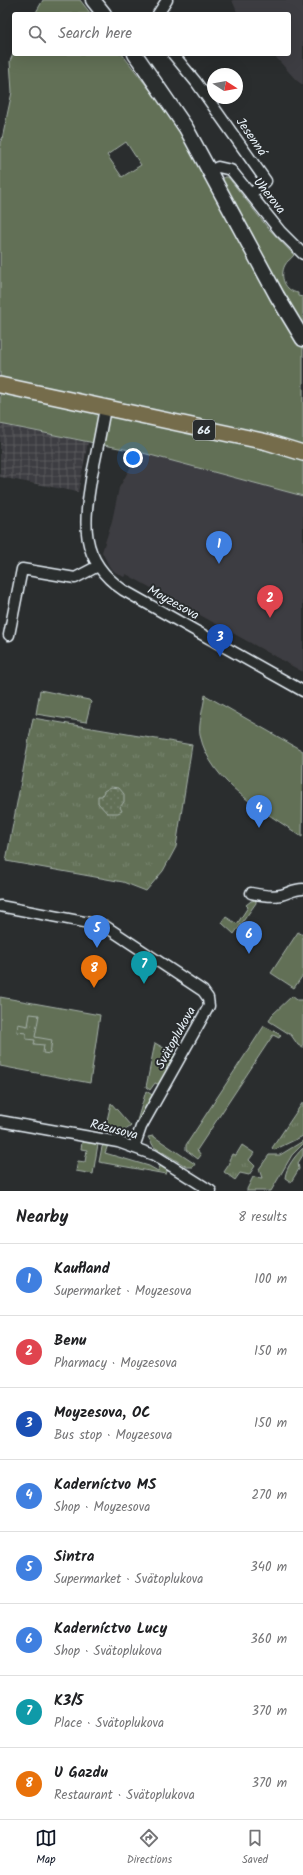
<!DOCTYPE html>
<html lang="en">
<head>
<meta charset="utf-8">
<style>
  body { margin:0; font-family:Kalam,sans-serif; background:#f2f2f2; color:#202124 }
  .compass { position:absolute; left:207px; top:68px; width:36px; height:36px; border-radius:50%; background:#fff; box-shadow:0 4px 16px #0002; rotate:101deg }
  .you { position:absolute; left:133px; top:458px; width:14px; height:14px; margin:-10px; border:3px solid #fff; border-radius:50%; background:#1a73e8; box-shadow:0 0 0 6px #1a73e833 }
  .badge { display:grid; place-items:center; width:26px; height:26px; border-radius:50%; background:#111827; color:#fff; font-size:13px; font-weight:700 }
  .pin { position:absolute; translate:-50% -33px; filter:drop-shadow(0 1px 2px #0008) }
  .pin::after { content:''; position:absolute; top:21px; width:14px; height:12px; background:inherit; clip-path:polygon(0 0,100% 0,50% 100%) }
  .list { margin:0; padding:0; list-style:none }
  h2 { display:flex; justify-content:space-between; align-items:center; height:52px; margin:0; padding:0 16px; font-size:17px }
  h2 small { font-size:13px; font-weight:400; color:#757577 }
  .list li { display:grid; grid-template-columns:26px 1fr auto; gap:12px; align-items:center; box-sizing:border-box; height:72px; padding:0 16px; border-top:1px solid #e0e0e0 }
  .list b { display:block; font-size:15px; white-space:nowrap }
  .list p { margin:0; font-size:13px; white-space:nowrap; color:#757577 }
  .list em { font-size:13px; font-style:normal; color:#757577 }
  .icon { flex:none; width:22px; height:22px; fill:none; stroke:currentColor; stroke-width:2; stroke-linecap:round; stroke-linejoin:round }
  .map { position:relative; flex:none; width:303px; height:1191px; overflow:hidden }
  .search { position:absolute; background:#fff; box-shadow:0 4px 16px #0002; left:12px; right:12px; top:12px; height:44px; display:flex; align-items:center; gap:10px; box-sizing:border-box; padding:0 14px; border-radius:4px; color:#757577; font-size:15px }
  .sheet { height:628px; background:#fff }
  nav { display:flex; justify-content:space-around; align-items:center; box-sizing:border-box; height:56px; border-top:1px solid #e0e0e0; background:#fff; font-size:11px; color:#757577 }
  nav a { display:grid; justify-items:center; gap:2px }
  nav .on { color:#111827 }
  .map>svg:first-child { display:block }
</style>
</head>
<body>
<div class="map">
<svg width="303" height="1191" viewBox="0 0 303 1191">
  <defs>
    <pattern id="industrial-grid" width="8" height="8" patternUnits="userSpaceOnUse"><rect width="8" height="8" fill="#3e3d42"/><path d="M0 4h8M4 0v8" fill="none" stroke="#5a5a5e"/></pattern>
    <pattern id="park-tufts" width="24" height="20" patternUnits="userSpaceOnUse"><rect width="24" height="20" fill="#627057"/><path d="M3 7l-1-3M5 7V3M7 7l1-3M15 17l-1-3M17 17v-4M19 17l1-3" fill="none" stroke="#788570"/></pattern>
    <pattern id="garden-dots" width="8" height="8" patternUnits="userSpaceOnUse"><rect width="8" height="8" fill="#627057"/><path d="M2 2h.1M6 6h.1" fill="none" stroke="#788570" stroke-width="1.8" stroke-linecap="round"/></pattern>
  </defs>
  <rect width="100%" height="100%" fill="#2a2d2e"/>
  <filter id="ink" filterUnits="userSpaceOnUse"><feTurbulence type="fractalNoise" baseFrequency=".025" numOctaves="2"/><feDisplacementMap in="SourceGraphic" scale="8" xChannelSelector="R" yChannelSelector="G"/><feConvolveMatrix kernelMatrix="1 2 1 2 8 2 1 2 1" color-interpolation-filters="sRGB"/></filter>
  <g filter="url(#ink)">
    <path fill="#3e3d42" d="M 232,0 L 303,0 L 303,85 L 296,80 L 273,54 L 289,54 L 289,14 L 238,14 Z
      M 139,452 L 303,496 L 303,672 L 126,574 L 124,577 L 115,572 L 109,566 L 102,552 L 112,521 L 119,488 Z"/>
    <path fill="url(#industrial-grid)" d="M 0,424 L 88,442 L 78,492 L 0,477 Z"/>
    <path fill="#627057" stroke="#a5b0a8" fill-rule="evenodd" d="M 43,0 L 80,0 L 91,14 L 35,14 Z
      M 14,52 L 14,54 L 122,54 L 177,125 L 303,346 L 303,496 L 139,452 L 0,424 L 0,142 L 2,139 L 12,92 L 10,61 ZM 126,142 L 141,165 L 122,177 L 107,155 Z
      M 224,177 L 228,177 L 268,228 L 294,255 C 291,259 287,261 285,265 C 279,277 285,291 298,293 L 298,296 L 303,297 L 303,326 L 222,182 Z
      M 40,690 L 89,700 L 91,702 L 86,722 L 36,714 Z
      M 205,695 L 303,751 L 302,837 C 264,810 211,785 200,735 C 198,725 204,705 205,695 Z
      M 256,900 L 256,903 L 234,934 L 222,923 L 226,917 L 237,924 L 248,907 L 246,905 L 251,901 Z
      M 298,932 L 303,935 L 303,975 L 294,988 L 271,973 Z
      M 292,996 L 297,1000 L 303,1000 L 303,1048 L 298,1045 L 291,1035 L 269,1021 L 272,1015 Z
      M 0,997 L 100,1015 L 90,1083 L 0,1066 Z
      M 264,1026 L 281,1035 L 279,1038 L 273,1035 L 197,1150 L 201,1155 L 198,1159 L 186,1150 L 186,1145 Z
      M 155,1043 L 176,1055 L 160,1085 L 155,1083 L 150,1090 L 146,1087 Z
      M 146,1091 L 154,1096 L 137,1124 L 136,1124 Z
      M 111,1103 L 131,1126 C 124,1133 114,1130 105,1129 Z
      M 153,1136 L 195,1164 L 193,1167 L 187,1167 L 154,1147 L 148,1137 Z
      M 303,1141 L 303,1144 L 292,1155 L 271,1191 L 247,1191 L 247,1189 L 253,1177 L 262,1178 L 259,1169 L 269,1155 L 280,1155 Z
      M 82,1142 L 98,1144 L 93,1174 L 76,1171 L 78,1161 L 85,1162 L 87,1150 L 81,1149 Z
      M 104,1144 L 108,1145 L 105,1153 L 149,1166 L 158,1171 L 161,1164 L 168,1169 L 166,1174 L 99,1162 L 102,1147 Z
      M 303,1148 L 303,1155 L 298,1163 L 299,1169 L 291,1182 L 285,1178 C 286,1167 295,1156 303,1148 Z"/>
    <path fill="url(#park-tufts)" stroke="#a5b0a8" d="M 33,718 L 192,745 L 176,847 L 163,871 L 146,891 L 123,882 L 6,861 Z
      M 30,1014 L 39,1015 L 35,1037 L 52,1040 L 50,1054 L 43,1053 L 44,1045 L 34,1044 L 35,1040 L 26,1039 L 26,1033 L 17,1032 L 18,1024 L 28,1026 Z
      M 303,1102 L 303,1136 L 274,1150 L 272,1148 Z
      M 242,1145 L 254,1153 L 249,1160 L 255,1166 L 249,1175 L 240,1173 L 235,1180 L 224,1172 L 230,1163 L 229,1160 L 232,1154 L 236,1155 Z"/>
    <path fill="url(#garden-dots)" stroke="#a5b0a8" d="M 111,787 L 119,788 L 124,794 L 124,802 L 120,807 L 122,811 L 118,813 L 107,813 L 98,803 L 98,796 L 102,796 L 104,791 Z"/>
    <g fill="none" stroke-linecap="round" stroke-linejoin="round">
      <defs>
        <path id="street" d="M 158,14 L 167,0
          M 173,54 L 196,82 L 266,181 L 251,194
          M 210,171 L 218,167 L 231,170 L 280,231 L 303,254
          M 105,408 C 101,430 97,452 92,474 C 84,522 78,559 123,590 L 303,691
          M 9,635 L 22,569 L 75,578 L 98,566
          M 251,893 C 261,895 270,897 281,895 C 289,893 294,889 303,889
          M 0,906 L 105,926 L 203,991 L 208,998 L 209,1006 L 141,1127 L 134,1147
          M 0,1121 L 118,1142 L 154,1155 L 211,1191"/>
        <path id="secondary" d="M 93,0 L 104,14
          M 135,54 L 186,128 L 277,296 L 303,339"/>
        <path id="primary" d="M 0,385 L 267,442 L 303,453"/>
      </defs>
      <use href="#street" stroke="#e8f1f8" stroke-width="13"/>
      <use href="#secondary" stroke="#e8f1f8" stroke-width="17"/>
      <use href="#primary" stroke="#e8f1f8" stroke-width="18"/>
      <use href="#street" stroke="#2a2d2e" stroke-width="10"/>
      <use href="#secondary" stroke="#2a2d2e" stroke-width="14"/>
      <use href="#primary" stroke="#746c4b" stroke-width="15"/>
    </g>
  </g>
  <g text-anchor="middle" dominant-baseline="central" stroke-width="4" stroke-linejoin="round" paint-order="stroke">
    <rect fill="#2a2d2e" stroke="#afb6bb" stroke-width="1" x="193" y="420" width="22" height="20" rx="3"/>
    <g font-size="12" font-weight="bold" fill="#e8f1f8">
      <text x="204" y="430">66</text>
    </g>
    <g font-size="13" fill="#e8f1f8" stroke="#2a2d2e">
      <text transform="translate(251 137) rotate(55)">Jesenná</text>
      <text transform="translate(269 196) rotate(51)">Uherova</text>
      <text transform="translate(173 603) rotate(29)">Moyzesova</text>
      <text transform="translate(176 1038) rotate(-61)">Svätoplukova</text>
      <text transform="translate(114 1130) rotate(14)">Rázusova</text>
    </g>
  </g>
</svg>
<svg class="compass" viewBox="-18 -18 36 36"><path d="M0-13l5 13h-10z" fill="#e53935"/><path d="M0 13l5-13h-10z" fill="#757577"/></svg>
<div class="you"></div>
<div class="pin badge" style="left:219px;top:564px;background:#3f7fe0">1</div>
<div class="pin badge" style="left:270px;top:618px;background:#e0444e">2</div>
<div class="pin badge" style="left:220px;top:657px;background:#1a4fb4">3</div>
<div class="pin badge" style="left:259px;top:828px;background:#3f7fe0">4</div>
<div class="pin badge" style="left:97px;top:948px;background:#3f7fe0">5</div>
<div class="pin badge" style="left:249px;top:954px;background:#3f7fe0">6</div>
<div class="pin badge" style="left:144px;top:984px;background:#0f9aa8">7</div>
<div class="pin badge" style="left:94px;top:988px;background:#e8710a">8</div>
<div class="search"><svg class="icon" aria-label="search" viewBox="0 0 24 24"><circle cx="10" cy="10" r="6"/><path d="M15 15l6 6"/></svg>Search here</div>
</div>
<section class="sheet">
<h2>Nearby<small>8 results</small></h2>
<ul class="list">
<li><span class="badge" style="background:#3f7fe0">1</span><div><b>Kaufland</b><p>Supermarket · Moyzesova</p></div><em>100 m</em></li>
<li><span class="badge" style="background:#e0444e">2</span><div><b>Benu</b><p>Pharmacy · Moyzesova</p></div><em>150 m</em></li>
<li><span class="badge" style="background:#1a4fb4">3</span><div><b>Moyzesova, OC</b><p>Bus stop · Moyzesova</p></div><em>150 m</em></li>
<li><span class="badge" style="background:#3f7fe0">4</span><div><b>Kaderníctvo MS</b><p>Shop · Moyzesova</p></div><em>270 m</em></li>
<li><span class="badge" style="background:#3f7fe0">5</span><div><b>Sintra</b><p>Supermarket · Svätoplukova</p></div><em>340 m</em></li>
<li><span class="badge" style="background:#3f7fe0">6</span><div><b>Kaderníctvo Lucy</b><p>Shop · Svätoplukova</p></div><em>360 m</em></li>
<li><span class="badge" style="background:#0f9aa8">7</span><div><b>K3/5</b><p>Place · Svätoplukova</p></div><em>370 m</em></li>
<li><span class="badge" style="background:#e8710a">8</span><div><b>U Gazdu</b><p>Restaurant · Svätoplukova</p></div><em>370 m</em></li>
</ul>
</section>
<nav>
<a class="on"><svg class="icon" aria-label="map" viewBox="0 0 24 24"><path d="M3 6l6-2 6 2 6-2v14l-6 2-6-2-6 2zM9 4v14M15 6v14"/></svg>Map</a>
<a><svg class="icon" aria-label="directions" viewBox="0 0 24 24"><path d="M12 3l9 9-9 9-9-9zM9 14v-3h6M13 9l2 2-2 2"/></svg>Directions</a>
<a><svg class="icon" aria-label="saved" viewBox="0 0 24 24"><path d="M7 4h10v16l-5-4-5 4z"/></svg>Saved</a>
</nav>
</body>
</html>
